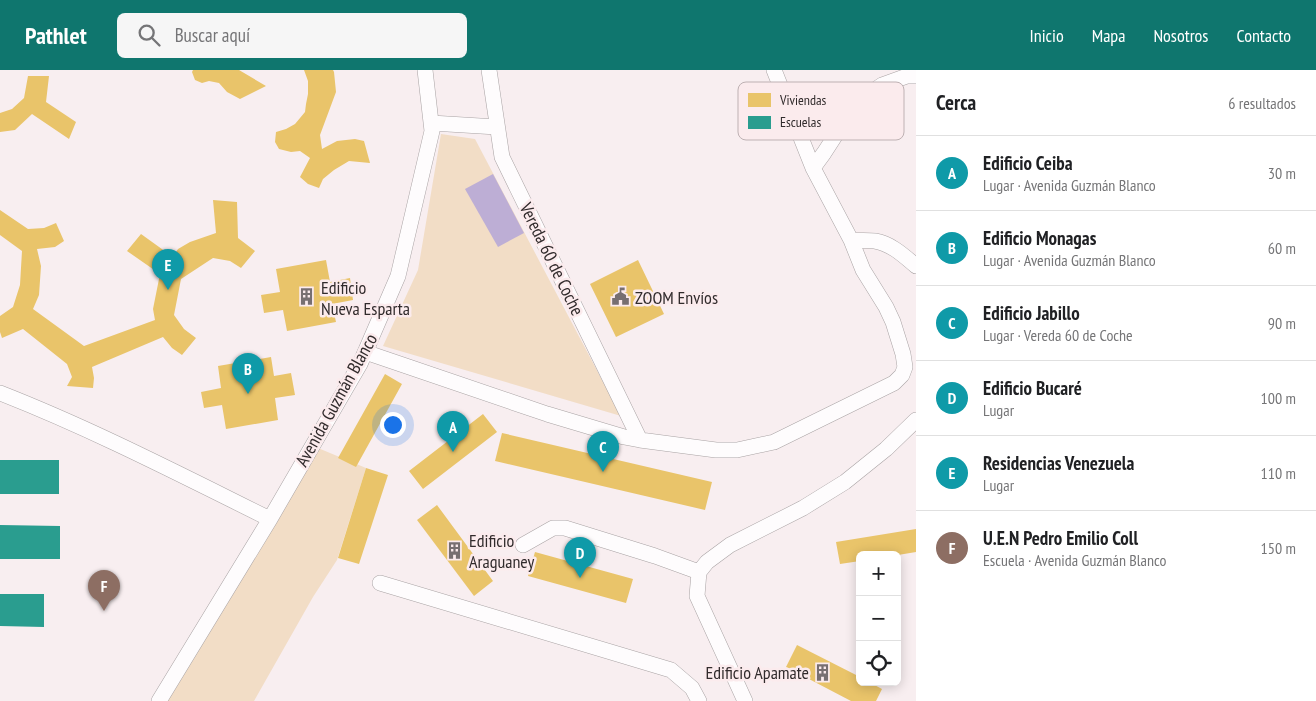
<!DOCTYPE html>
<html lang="es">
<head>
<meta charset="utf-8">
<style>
  body { margin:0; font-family:"PT Sans Narrow",sans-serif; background:#f6f6f6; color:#202124 }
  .controls { position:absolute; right:15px; bottom:15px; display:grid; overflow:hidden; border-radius:8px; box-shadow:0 2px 12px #0003 }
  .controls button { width:45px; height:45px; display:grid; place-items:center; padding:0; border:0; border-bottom:1px solid #e0e0e0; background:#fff; color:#202124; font:25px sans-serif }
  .you { position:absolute; left:392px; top:354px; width:18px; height:18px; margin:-12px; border:4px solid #fff; border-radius:50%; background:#1a73e8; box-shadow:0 0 0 8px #1a73e833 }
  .badge { display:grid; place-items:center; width:32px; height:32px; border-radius:50%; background:#0f766e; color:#fff; font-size:16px; font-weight:700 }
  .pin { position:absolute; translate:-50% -41px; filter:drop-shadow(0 1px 2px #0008) }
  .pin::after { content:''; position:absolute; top:26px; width:18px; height:15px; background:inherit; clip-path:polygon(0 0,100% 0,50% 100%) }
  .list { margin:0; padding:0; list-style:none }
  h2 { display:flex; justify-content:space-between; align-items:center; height:65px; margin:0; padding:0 20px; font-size:21px }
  h2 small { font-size:16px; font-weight:400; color:#757577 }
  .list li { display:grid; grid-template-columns:32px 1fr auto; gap:15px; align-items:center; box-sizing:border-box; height:75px; padding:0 20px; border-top:1px solid #e0e0e0 }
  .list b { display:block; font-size:19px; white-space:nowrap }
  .list p { margin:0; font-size:16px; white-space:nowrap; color:#757577 }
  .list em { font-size:16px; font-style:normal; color:#757577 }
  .icon { flex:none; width:28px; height:28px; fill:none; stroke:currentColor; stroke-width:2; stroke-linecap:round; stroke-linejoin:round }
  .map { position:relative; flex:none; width:916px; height:631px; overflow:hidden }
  header { display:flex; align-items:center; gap:30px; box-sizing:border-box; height:70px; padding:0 25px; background:#0f766e; color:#fff }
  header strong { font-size:24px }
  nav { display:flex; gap:28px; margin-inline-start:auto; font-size:18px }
  .search { width:350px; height:45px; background:#f6f6f6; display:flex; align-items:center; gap:12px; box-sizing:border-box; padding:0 18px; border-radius:8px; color:#757577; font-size:19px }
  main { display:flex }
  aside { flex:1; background:#fff }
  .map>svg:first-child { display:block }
</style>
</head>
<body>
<header>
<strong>Pathlet</strong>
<div class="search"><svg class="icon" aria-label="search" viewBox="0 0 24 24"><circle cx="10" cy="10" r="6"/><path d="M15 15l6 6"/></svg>Buscar aquí</div>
<nav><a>Inicio</a><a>Mapa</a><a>Nosotros</a><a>Contacto</a></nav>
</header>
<main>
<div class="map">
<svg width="916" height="631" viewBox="0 0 916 631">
  <rect width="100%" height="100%" fill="#f8eef0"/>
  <path fill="#f2ddc6" d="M 441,64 L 475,69 L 621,346 L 383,276 L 418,200 Z
    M 318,378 L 366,398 L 337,490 L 313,527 L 254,631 L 166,631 Z"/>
  <path fill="#bdaed5" d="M 493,104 L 524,163 L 498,177 L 465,119 Z"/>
  <path fill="#e9c46a" d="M 193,0 L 239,0 L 266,16 L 240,29 L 227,22 L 219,13 L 209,11 L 202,13 L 195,10 L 192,2 Z
    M 304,0 L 333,0 L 334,2 L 336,22 L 320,65 L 322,79 L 337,71 L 355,69 L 364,71 L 370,93 L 349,91 L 334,100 L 323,109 L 319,118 L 308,114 L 300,107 L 310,88 L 300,81 L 291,82 L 279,79 L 275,72 L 276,62 L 286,59 L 295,54 L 305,42 L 306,34 L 308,24 L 308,11 Z
    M 28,6 L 49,6 L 46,32 L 76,52 L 69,69 L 32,44 L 15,60 L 0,62 L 0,43 L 12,39 L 24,28 Z
    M 213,130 L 237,132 L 238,168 L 255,181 L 241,198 L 230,191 L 213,188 L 181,209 L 174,245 L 184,259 L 196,268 L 182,285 L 172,278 L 163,267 L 92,297 L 94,308 L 93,318 L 67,316 L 72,307 L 67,294 L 23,259 L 2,268 L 0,262 L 0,246 L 13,237 L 20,215 L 22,181 L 0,165 L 0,140 L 28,159 L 44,158 L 56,153 L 64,171 L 55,177 L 37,179 L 41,196 L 39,225 L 33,239 L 84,276 L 155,250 L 153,239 L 160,204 L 127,181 L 141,164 L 173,187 L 178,179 L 190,172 L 216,163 Z
    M 326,190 L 330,212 L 350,208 L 353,230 L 332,234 L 336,252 L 287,261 L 283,240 L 264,243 L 261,225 L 280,222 L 276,199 Z
    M 638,190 L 664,244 L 616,267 L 590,214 Z
    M 271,287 L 274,306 L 291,303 L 295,325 L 275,328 L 278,350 L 226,359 L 222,335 L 204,338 L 201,322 L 221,318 L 218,296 Z
    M 385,304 L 402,314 L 356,397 L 338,388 Z
    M 483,344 L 497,362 L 423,419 L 409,401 Z
    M 502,363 L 712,412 L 705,440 L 495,391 Z
    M 366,398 L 388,405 L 359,494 L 338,488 Z
    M 437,435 L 493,511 L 474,526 L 417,450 Z
    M 916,459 L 916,482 L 898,485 L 860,485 L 860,491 L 840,494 L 836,472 Z
    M 535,482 L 633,509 L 626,533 L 528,506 Z
    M 797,575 L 860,607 L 860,612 L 869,612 L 882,619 L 876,631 L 851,631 L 786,597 Z"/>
  <path fill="#2a9d8f" d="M 0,390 L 59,390 L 59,424 L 0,424 Z
    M 0,455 L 60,456 L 60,489 L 0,489 Z
    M 0,524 L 44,524 L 44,557 L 0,556 Z"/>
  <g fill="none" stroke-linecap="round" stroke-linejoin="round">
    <defs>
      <path id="minor" d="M 489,0 L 502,87 L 640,370
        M 431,53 L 497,57
        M 813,98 L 824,83 L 857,32 L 882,15 L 907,6 L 916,6
        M 851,170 C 859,171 868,170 875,171 C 892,174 904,186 916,196
        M 365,282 L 547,344 L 624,367 L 640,370 L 716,380 L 737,380 L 774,372 L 894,313 L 902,305 L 905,297 L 903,284 L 893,252 L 886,237 L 863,200 L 851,170 L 813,98 L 774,0
        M 0,323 C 92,359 181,405 270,449
        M 523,475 L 553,458 L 565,458 L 655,486 L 699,502
        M 380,513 L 671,600 L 692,618 L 699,631
        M 159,631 L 270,449 L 360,294 L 398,206 L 432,61 L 425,0
        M 745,631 L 697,526 L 699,502 L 707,492 L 730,475 L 803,438 L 845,412 L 886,379 L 916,350"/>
    </defs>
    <use href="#minor" stroke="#a9a3a4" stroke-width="16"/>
    <use href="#minor" stroke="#fefcfd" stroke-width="15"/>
  </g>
  <defs>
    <symbol id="building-bare" viewBox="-9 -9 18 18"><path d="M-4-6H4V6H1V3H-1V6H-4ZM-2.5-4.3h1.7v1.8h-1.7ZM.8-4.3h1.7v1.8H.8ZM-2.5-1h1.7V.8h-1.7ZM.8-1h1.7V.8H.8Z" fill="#776f71" stroke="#fbebed" stroke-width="2.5" paint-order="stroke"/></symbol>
    <symbol id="civic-bare" viewBox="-9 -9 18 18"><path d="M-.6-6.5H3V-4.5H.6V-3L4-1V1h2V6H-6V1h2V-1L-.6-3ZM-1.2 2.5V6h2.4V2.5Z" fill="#776f71" stroke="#fbebed" stroke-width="2.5" paint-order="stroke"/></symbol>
  </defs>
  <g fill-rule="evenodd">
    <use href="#building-bare" x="294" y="214" width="25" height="25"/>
    <use href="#civic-bare" x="608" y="214" width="25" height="25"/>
    <use href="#building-bare" x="442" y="468" width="25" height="25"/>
    <use href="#building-bare" x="810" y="590" width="25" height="25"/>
  </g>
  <g text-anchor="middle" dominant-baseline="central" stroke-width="5" stroke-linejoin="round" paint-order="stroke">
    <g font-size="18" fill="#312b2c" stroke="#fbebed">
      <text transform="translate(552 189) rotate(64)">Vereda 60 de Coche</text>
      <text transform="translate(336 330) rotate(-61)">Avenida Guzmán Blanco</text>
    </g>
    <g font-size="18" fill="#312b2c" stroke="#fbebed" text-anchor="start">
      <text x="321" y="217">Edificio<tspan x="321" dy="21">Nueva Esparta</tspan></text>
      <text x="635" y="227">ZOOM Envíos</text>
      <text x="469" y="470">Edificio<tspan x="469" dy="21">Araguaney</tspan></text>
      <text x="809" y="602" text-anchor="end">Edificio Apamate</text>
    </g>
  </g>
  <rect x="738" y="12" width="166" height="58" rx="8" fill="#fbebed" stroke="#beb1b3" stroke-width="1"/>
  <rect x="748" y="23" width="23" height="14" fill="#e9c46a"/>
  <rect x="748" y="46" width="23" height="13" fill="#2a9d8f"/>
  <g font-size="14" fill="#312b2c">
    <text x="780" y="35">Viviendas</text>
    <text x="780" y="57">Escuelas</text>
  </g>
</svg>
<div class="controls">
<button>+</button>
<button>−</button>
<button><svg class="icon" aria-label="locate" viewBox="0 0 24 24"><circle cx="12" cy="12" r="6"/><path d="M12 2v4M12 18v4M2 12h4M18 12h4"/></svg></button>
</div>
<div class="you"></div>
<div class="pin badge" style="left:453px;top:382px;background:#0f9aa8">A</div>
<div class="pin badge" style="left:248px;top:324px;background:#0f9aa8">B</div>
<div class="pin badge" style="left:603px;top:402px;background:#0f9aa8">C</div>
<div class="pin badge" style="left:580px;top:508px;background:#0f9aa8">D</div>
<div class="pin badge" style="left:168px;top:220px;background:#0f9aa8">E</div>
<div class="pin badge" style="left:104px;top:541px;background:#8d6e63">F</div>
</div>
<aside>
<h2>Cerca<small>6 resultados</small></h2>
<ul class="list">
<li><span class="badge" style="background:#0f9aa8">A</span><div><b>Edificio Ceiba</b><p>Lugar · Avenida Guzmán Blanco</p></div><em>30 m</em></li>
<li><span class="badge" style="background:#0f9aa8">B</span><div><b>Edificio Monagas</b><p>Lugar · Avenida Guzmán Blanco</p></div><em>60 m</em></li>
<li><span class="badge" style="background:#0f9aa8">C</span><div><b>Edificio Jabillo</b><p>Lugar · Vereda 60 de Coche</p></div><em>90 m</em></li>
<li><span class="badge" style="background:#0f9aa8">D</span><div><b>Edificio Bucaré</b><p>Lugar</p></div><em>100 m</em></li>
<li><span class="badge" style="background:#0f9aa8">E</span><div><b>Residencias Venezuela</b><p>Lugar</p></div><em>110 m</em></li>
<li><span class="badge" style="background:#8d6e63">F</span><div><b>U.E.N Pedro Emilio Coll</b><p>Escuela · Avenida Guzmán Blanco</p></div><em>150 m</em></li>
</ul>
</aside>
</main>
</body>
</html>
